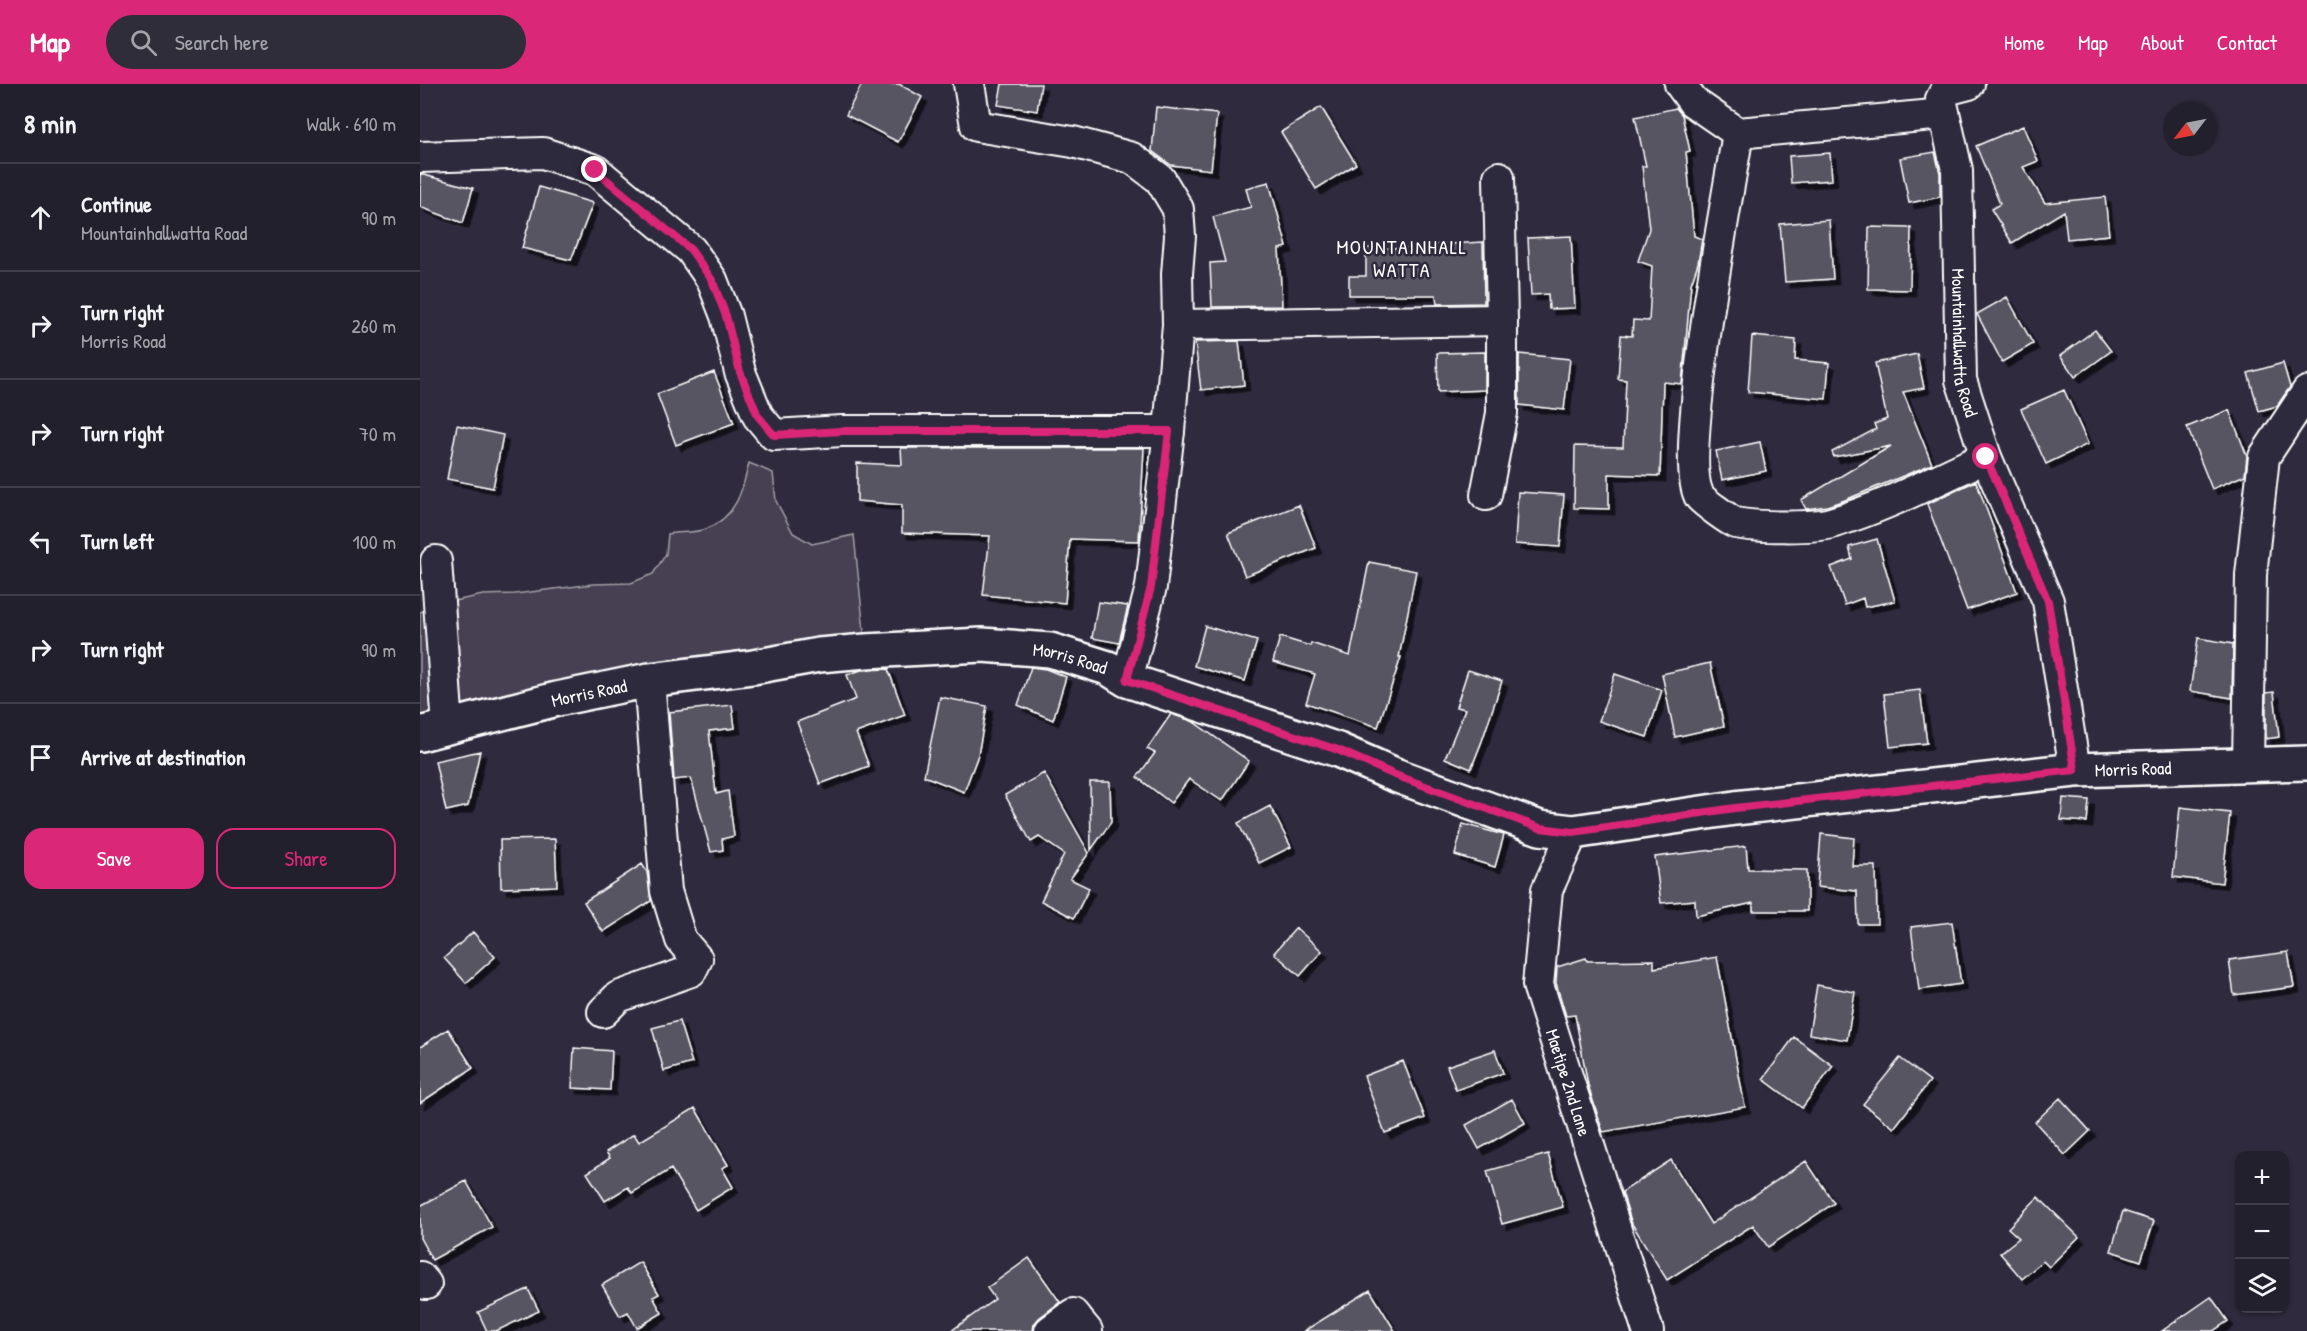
<!DOCTYPE html>
<html lang="en">
<head>
<meta charset="utf-8">
<style>
  body { margin:0; font-family:"Patrick Hand",sans-serif; background:#2f2d3a; color:#f1f3f6 }
  .controls { position:absolute; right:18px; bottom:18px; display:grid; overflow:hidden; border-radius:12px; box-shadow:0 2px 4px #0004 }
  .controls button { width:54px; height:54px; display:grid; place-items:center; padding:0; border:0; border-bottom:2px solid #403e4a; background:#23202e; color:#f1f3f6; font:30px sans-serif }
  .compass { position:absolute; left:1743px; top:18px; width:54px; height:54px; border-radius:50%; background:#23202e; box-shadow:0 2px 4px #0004; rotate:238deg }
  .stop { position:absolute; width:18px; height:18px; margin:-14px; border:4px solid #db2777; border-radius:50%; background:#fff }
  .stop.end { background:#db2777; border-color:#fff; box-shadow:0 2px 6px #0008 }
  .list { margin:0; padding:0; list-style:none }
  h2 { display:flex; justify-content:space-between; align-items:center; height:78px; margin:0; padding:0 24px; font-size:26px }
  h2 small { font-size:20px; font-weight:400; color:#a3a3aa }
  .list li { display:grid; grid-template-columns:39px 1fr auto; gap:18px; align-items:center; box-sizing:border-box; height:108px; padding:0 24px; border-top:2px solid #403e4a }
  .list b { display:block; font-size:22px; white-space:nowrap }
  .list p { margin:0; font-size:20px; white-space:nowrap; color:#a3a3aa }
  .list em { font-size:20px; font-style:normal; color:#a3a3aa }
  .actions { display:flex; gap:12px; padding:18px 24px }
  .actions a { flex:1; padding:14px 0; border:2px solid #db2777; border-radius:18px; text-align:center; font-size:21px; color:#db2777 }
  .actions .main { background:#db2777; color:#fff }
  .icon { flex:none; width:33px; height:33px; fill:none; stroke:currentColor; stroke-width:2; stroke-linecap:round; stroke-linejoin:round }
  .map { position:relative; flex:none; width:1887px; height:1247px; overflow:hidden }
  header { display:flex; align-items:center; gap:36px; box-sizing:border-box; height:84px; padding:0 30px; background:#db2777; color:#fff }
  header strong { font-size:28px }
  nav { display:flex; gap:33px; margin-inline-start:auto; font-size:21px }
  .search { width:420px; height:54px; background:#2f2d3a; display:flex; align-items:center; gap:15px; box-sizing:border-box; padding:0 21px; border-radius:33px; color:#a3a3aa; font-size:22px }
  main { display:flex }
  aside { flex:1; background:#23202e }
  .map>svg:first-child { display:block }
</style>
</head>
<body>
<header>
<strong>Map</strong>
<div class="search"><svg class="icon" aria-label="search" viewBox="0 0 24 24"><circle cx="10" cy="10" r="6"/><path d="M15 15l6 6"/></svg>Search here</div>
<nav><a>Home</a><a>Map</a><a>About</a><a>Contact</a></nav>
</header>
<main>
<aside>
<h2>8 min<small>Walk · 610 m</small></h2>
<ul class="list">
<li><svg class="icon" aria-label="ahead" viewBox="0 0 24 24"><path d="M12 20V5M6 11l6-6 6 6"/></svg><div><b>Continue</b><p>Mountainhallwatta Road</p></div><em>90 m</em></li>
<li><svg class="icon" aria-label="right" viewBox="0 0 24 24"><path d="M7 20v-9h11M14 6l5 5-5 5"/></svg><div><b>Turn right</b><p>Morris Road</p></div><em>260 m</em></li>
<li><svg class="icon" aria-label="right" viewBox="0 0 24 24"><path d="M7 20v-9h11M14 6l5 5-5 5"/></svg><div><b>Turn right</b></div><em>70 m</em></li>
<li><svg class="icon" aria-label="left" viewBox="0 0 24 24"><path d="M17 20v-9H6M10 6l-5 5 5 5"/></svg><div><b>Turn left</b></div><em>100 m</em></li>
<li><svg class="icon" aria-label="right" viewBox="0 0 24 24"><path d="M7 20v-9h11M14 6l5 5-5 5"/></svg><div><b>Turn right</b></div><em>90 m</em></li>
<li><svg class="icon" aria-label="arrive" viewBox="0 0 24 24"><path d="M6 21V4h12l-3 4 3 4H6"/></svg><div><b>Arrive at destination</b></div></li>
</ul>
<div class="actions"><a class="main">Save</a><a>Share</a></div>
</aside>
<div class="map">
<svg width="1887" height="1247" viewBox="0 0 1887 1247">
  <defs>
    <filter id="shadow"><feDropShadow dx="5.5" dy="5.5" stdDeviation="0" flood-color="#0009"/></filter>
  </defs>
  <rect width="100%" height="100%" fill="#2f2a3d"/>
  <filter id="ink" filterUnits="userSpaceOnUse"><feTurbulence type="fractalNoise" baseFrequency=".0167" numOctaves="2"/><feDisplacementMap in="SourceGraphic" scale="12" xChannelSelector="R" yChannelSelector="G"/><feConvolveMatrix kernelMatrix="1 2 1 2 8 2 1 2 1" color-interpolation-filters="sRGB"/></filter>
  <g filter="url(#ink)">
    <path fill="#464152" stroke="#a2a0a8" stroke-width="1.5" d="M 329,379 L 353,389 L 356,417 L 373,449 L 392,460 L 434,451 L 446,567 L 0,650 L 0,528 L 25,519 L 63,511 L 95,510 L 173,500 L 211,499 L 233,490 L 246,470 L 248,450 C 259,448 275,449 286,445 C 316,433 322,408 329,379 Z"/>
    <path fill="#595564" stroke="#fff" stroke-width="1.5" filter="url(#shadow)" d="M 442,0 L 479,0 L 502,13 L 478,58 L 426,31 Z
      M 582,0 L 621,0 L 617,27 L 578,21 Z
      M 736,23 L 797,30 L 791,86 L 751,81 L 732,67 Z
      M 901,23 L 936,80 L 896,105 L 861,48 Z
      M 1256,24 L 1262,31 L 1270,67 L 1266,68 L 1274,152 L 1282,155 L 1278,179 L 1271,200 L 1262,300 L 1243,298 L 1240,392 L 1189,390 L 1189,425 L 1154,424 L 1155,362 L 1203,363 L 1206,296 L 1198,295 L 1201,251 L 1212,252 L 1213,236 L 1229,237 L 1232,182 L 1218,177 L 1229,145 L 1222,82 L 1226,82 L 1215,33 Z
      M 1603,42 L 1618,77 L 1603,83 L 1625,119 L 1685,113 L 1689,151 L 1647,155 L 1644,127 L 1592,159 L 1571,125 L 1580,120 L 1556,62 Z
      M 1515,68 L 1520,89 L 1520,113 L 1489,119 L 1480,74 Z
      M 1410,69 L 1412,96 L 1371,99 L 1369,72 Z
      M 0,90 L 53,104 L 43,139 L 0,123 Z
      M 849,98 L 867,163 L 859,165 L 862,222 L 792,223 L 790,179 L 805,178 L 793,133 L 831,123 L 826,104 Z
      M 119,103 L 173,119 L 151,176 L 102,164 Z
      M 1409,136 L 1413,195 L 1365,198 L 1360,140 Z
      M 1449,143 L 1491,144 L 1490,206 L 1448,205 Z
      M 1151,152 L 1155,224 L 1129,225 L 1128,210 L 1111,211 L 1108,154 Z
      M 1063,158 L 1064,219 L 1017,220 L 1016,211 L 929,211 L 929,192 L 946,192 L 946,164 L 1014,164 L 1013,161 Z
      M 1587,213 L 1613,260 L 1582,278 L 1557,230 Z
      M 1675,246 L 1691,267 L 1655,293 L 1640,272 Z
      M 1332,252 L 1376,256 L 1375,276 L 1409,279 L 1406,315 L 1328,308 Z
      M 819,257 L 824,301 L 781,306 L 775,258 Z
      M 1065,268 L 1065,306 L 1018,308 L 1017,269 Z
      M 1099,270 L 1150,275 L 1144,326 L 1099,321 Z
      M 1497,270 L 1504,304 L 1483,308 L 1512,380 L 1425,416 L 1407,422 L 1386,425 L 1381,416 L 1471,362 L 1414,373 L 1412,368 L 1456,345 L 1454,340 L 1467,335 L 1455,279 Z
      M 1863,279 L 1870,303 L 1857,322 L 1839,327 L 1828,289 Z
      M 294,288 L 314,339 L 256,361 L 237,310 Z
      M 1644,306 L 1668,360 L 1626,380 L 1601,325 Z
      M 1809,326 L 1827,372 L 1825,391 L 1792,405 L 1767,343 Z
      M 37,341 L 83,351 L 73,404 L 27,395 Z
      M 1340,358 L 1346,387 L 1302,396 L 1296,367 Z
      M 481,364 L 724,364 L 719,457 L 650,455 L 645,519 L 563,511 L 570,452 L 482,449 L 482,421 L 437,417 L 437,379 L 482,381 Z
      M 1556,397 L 1597,508 L 1547,526 L 1507,420 Z
      M 1098,408 L 1144,411 L 1140,463 L 1095,460 Z
      M 879,421 L 896,464 L 825,492 L 808,449 Z
      M 1457,455 L 1475,517 L 1445,523 L 1443,514 L 1425,521 L 1411,483 L 1432,475 L 1429,463 Z
      M 949,478 L 996,487 L 979,573 L 981,573 L 958,643 L 886,619 L 895,590 L 853,578 L 860,553 L 890,562 L 891,559 L 930,572 Z
      M 678,518 L 708,522 L 699,559 L 672,554 Z
      M 785,542 L 837,557 L 825,597 L 774,582 Z
      M 1778,554 L 1813,560 L 1812,614 L 1770,607 Z
      M 1290,579 L 1304,642 L 1255,653 L 1242,590 Z
      M 611,583 L 626,585 L 646,593 L 633,636 L 598,621 Z
      M 468,585 L 485,631 L 436,649 L 449,682 L 400,700 L 377,638 L 436,615 L 427,591 L 441,586 Z
      M 1048,586 L 1082,597 L 1062,657 L 1051,685 L 1025,674 L 1045,625 L 1036,623 Z
      M 1195,590 L 1242,606 L 1227,653 L 1179,637 Z
      M 1500,606 L 1507,659 L 1470,663 L 1464,610 Z
      M 1854,608 L 1859,653 L 1846,655 L 1846,609 Z
      M 520,613 L 567,622 L 558,671 L 544,708 L 504,692 Z
      M 312,621 L 315,644 L 289,647 L 296,710 L 308,707 L 314,752 L 302,755 L 303,766 L 291,768 L 271,694 L 254,696 L 249,628 Z
      M 751,630 L 772,637 L 829,677 L 802,717 L 769,695 L 751,719 L 717,693 L 735,669 L 727,665 Z
      M 60,667 L 48,722 L 26,727 L 15,677 Z
      M 624,689 L 669,769 L 650,795 L 669,804 L 654,834 L 621,817 L 644,770 L 619,753 L 611,758 L 585,711 Z
      M 670,698 L 690,698 L 691,738 L 671,766 Z
      M 1643,714 L 1669,716 L 1667,738 L 1641,736 Z
      M 850,722 L 871,763 L 839,779 L 818,739 Z
      M 1760,723 L 1810,729 L 1802,799 L 1753,793 Z
      M 1043,740 L 1084,751 L 1075,783 L 1035,771 Z
      M 1401,750 L 1434,754 L 1432,782 L 1456,782 L 1457,840 L 1438,840 L 1437,807 L 1397,803 Z
      M 135,755 L 137,802 L 81,804 L 80,756 Z
      M 1326,762 L 1328,785 L 1387,786 L 1387,827 L 1333,827 L 1333,819 L 1276,832 L 1275,816 L 1241,819 L 1235,773 Z
      M 222,780 L 227,788 L 231,817 L 183,848 L 164,818 Z
      M 1532,838 L 1541,900 L 1499,906 L 1491,843 Z
      M 876,844 L 902,867 L 880,892 L 854,869 Z
      M 53,848 L 75,873 L 46,899 L 24,874 Z
      M 1868,868 L 1874,903 L 1814,911 L 1809,876 Z
      M 1297,873 L 1325,1023 L 1183,1048 L 1168,1001 L 1155,931 L 1146,932 L 1136,899 L 1137,883 L 1166,874 L 1167,877 L 1234,876 L 1234,884 Z
      M 1397,901 L 1435,908 L 1427,956 L 1389,950 Z
      M 259,937 L 272,979 L 244,987 L 232,944 Z
      M 28,945 L 53,984 L 0,1019 L 0,963 Z
      M 1374,953 L 1413,982 L 1382,1024 L 1343,995 Z
      M 154,964 L 192,967 L 190,1006 L 152,1004 Z
      M 1075,966 L 1083,989 L 1036,1006 L 1027,982 Z
      M 1480,974 L 1510,997 L 1474,1044 L 1443,1020 Z
      M 983,977 L 1005,1034 L 965,1049 L 944,992 Z
      M 1640,1014 L 1670,1047 L 1645,1071 L 1615,1038 Z
      M 1092,1015 L 1105,1039 L 1059,1065 L 1046,1041 Z
      M 275,1024 L 308,1081 L 302,1084 L 313,1103 L 276,1126 L 251,1085 L 212,1109 L 208,1103 L 185,1117 L 167,1089 L 190,1074 L 186,1068 L 214,1050 L 219,1058 Z
      M 1128,1070 L 1143,1123 L 1082,1140 L 1067,1087 Z
      M 1251,1076 L 1291,1140 L 1386,1077 L 1414,1119 L 1348,1163 L 1333,1141 L 1247,1196 L 1212,1140 L 1202,1108 Z
      M 46,1097 L 72,1143 L 12,1176 L 0,1154 L 0,1122 Z
      M 1618,1113 L 1659,1153 L 1629,1183 L 1623,1177 L 1602,1195 L 1580,1169 L 1599,1154 L 1588,1144 Z
      M 1703,1127 L 1734,1137 L 1721,1177 L 1691,1167 Z
      M 609,1174 L 640,1218 L 619,1234 L 614,1240 L 613,1247 L 531,1247 L 575,1215 L 567,1204 Z
      M 220,1178 L 239,1210 L 233,1213 L 242,1229 L 217,1244 L 208,1228 L 200,1232 L 182,1201 Z
      M 108,1205 L 119,1227 L 76,1247 L 67,1247 L 58,1228 Z
      M 950,1206 L 975,1247 L 884,1247 Z
      M 1791,1213 L 1808,1237 L 1793,1247 L 1742,1247 Z"/>
    <g fill="none" stroke-linecap="round" stroke-linejoin="round">
      <defs>
        <g id="minor">
          <path d="M 549,0 L 556,42 L 653,58 L 712,74 L 740,95 L 758,125 L 760,152 L 757,190 L 758,241 L 749,347 L 731,503 L 707,596"/>
          <path d="M 1260,0 L 1273,18 L 1318,49 L 1524,30"/>
          <path id="s1" d="M 1549,0 L 1526,6 L 1521,15 L 1537,86 L 1541,296 L 1566,373 L 1628,517 L 1655,686"/>
          <path d="M 1318,49 C 1309,106 1256,377 1280,413 C 1284,418 1310,437 1316,439 C 1334,443 1394,444 1411,439 C 1465,423 1516,396 1566,373"/>
          <path d="M 0,73 L 123,69 L 175,86 L 271,166 L 292,196 L 306,232 L 320,288 L 338,332 L 354,351 L 422,347 L 749,347"/>
          <path d="M 758,241 L 1082,236 L 1079,93"/>
          <path d="M 1066,411 L 1082,329 L 1082,236"/>
          <path d="M 16,477 L 28,643"/>
          <path d="M 1828,681 L 1831,491 L 1844,373 L 1887,308"/>
          <path id="s2" d="M 1153,748 L 1127,806 L 1118,901 L 1228,1247"/>
          <path d="M 183,928 L 198,913 L 271,887 L 277,875 L 261,856 L 246,807 L 229,596"/>
          <path d="M 0,1193 L 6,1200"/>
          <path d="M 630,1247 L 653,1230 L 667,1247"/>
        </g>
        <g id="major">
          <path id="s3" d="M 0,650 L 137,615 L 229,596 L 333,583 L 399,571 L 446,567 L 562,561 L 630,566 L 688,584 L 707,596 L 918,666 L 975,691 L 1120,744 L 1153,748 L 1315,724 L 1655,686 L 1887,679"/>
        </g>
      </defs>
      <use href="#minor" stroke="#fff" stroke-width="34"/>
      <use href="#major" stroke="#fff" stroke-width="38"/>
      <use href="#minor" stroke="#2f2a3d" stroke-width="30"/>
      <use href="#major" stroke="#2f2a3d" stroke-width="33"/>
    </g>
  </g>
  <g fill="none" stroke-linecap="round" stroke-linejoin="round" filter="url(#ink)">
    <path stroke="#db2777" stroke-width="8" d="M 175,86 L 271,166 L 292,196 L 306,232 L 320,288 L 338,332 L 354,351 L 422,347 L 749,347 L 731,503 L 707,596 L 918,666 L 975,691 L 1120,744 L 1153,748 L 1315,724 L 1655,686 L 1628,517 L 1566,373"/>
  </g>
  <g text-anchor="middle" dominant-baseline="central" stroke-width="5" stroke-linejoin="round" paint-order="stroke">
    <g font-size="18" fill="#fff" stroke="#2f2a3d">
      <text stroke="none"><textPath href="#s1" startOffset="280">Mountainhallwatta Road</textPath></text>
      <text stroke="none"><textPath href="#s3" startOffset="660">Morris Road</textPath></text>
      <text stroke="none"><textPath href="#s3" startOffset="174">Morris Road</textPath></text>
      <text stroke="none"><textPath href="#s3" startOffset="1758">Morris Road</textPath></text>
      <text stroke="none"><textPath href="#s2" startOffset="261">Maetipe 2nd Lane</textPath></text>
    </g>
    <g font-size="20" letter-spacing="1.5" fill="#fff" stroke="#2f2a3d">
      <text x="982" y="162">MOUNTAINHALL<tspan x="982" dy="23">WATTA</tspan></text>
    </g>
  </g>
</svg>
<div class="controls">
<button>+</button>
<button>−</button>
<button><svg class="icon" aria-label="layers" viewBox="0 0 24 24"><path d="M12 4l9 5-9 5-9-5zM3 14l9 5 9-5"/></svg></button>
</div>
<svg class="compass" viewBox="-18 -18 36 36"><path d="M0-13l5 13h-10z" fill="#e53935"/><path d="M0 13l5-13h-10z" fill="#a3a3aa"/></svg>
<div class="stop" style="left:1566px;top:373px"></div>
<div class="stop end" style="left:175px;top:86px"></div>
</div>
</main>
</body>
</html>
